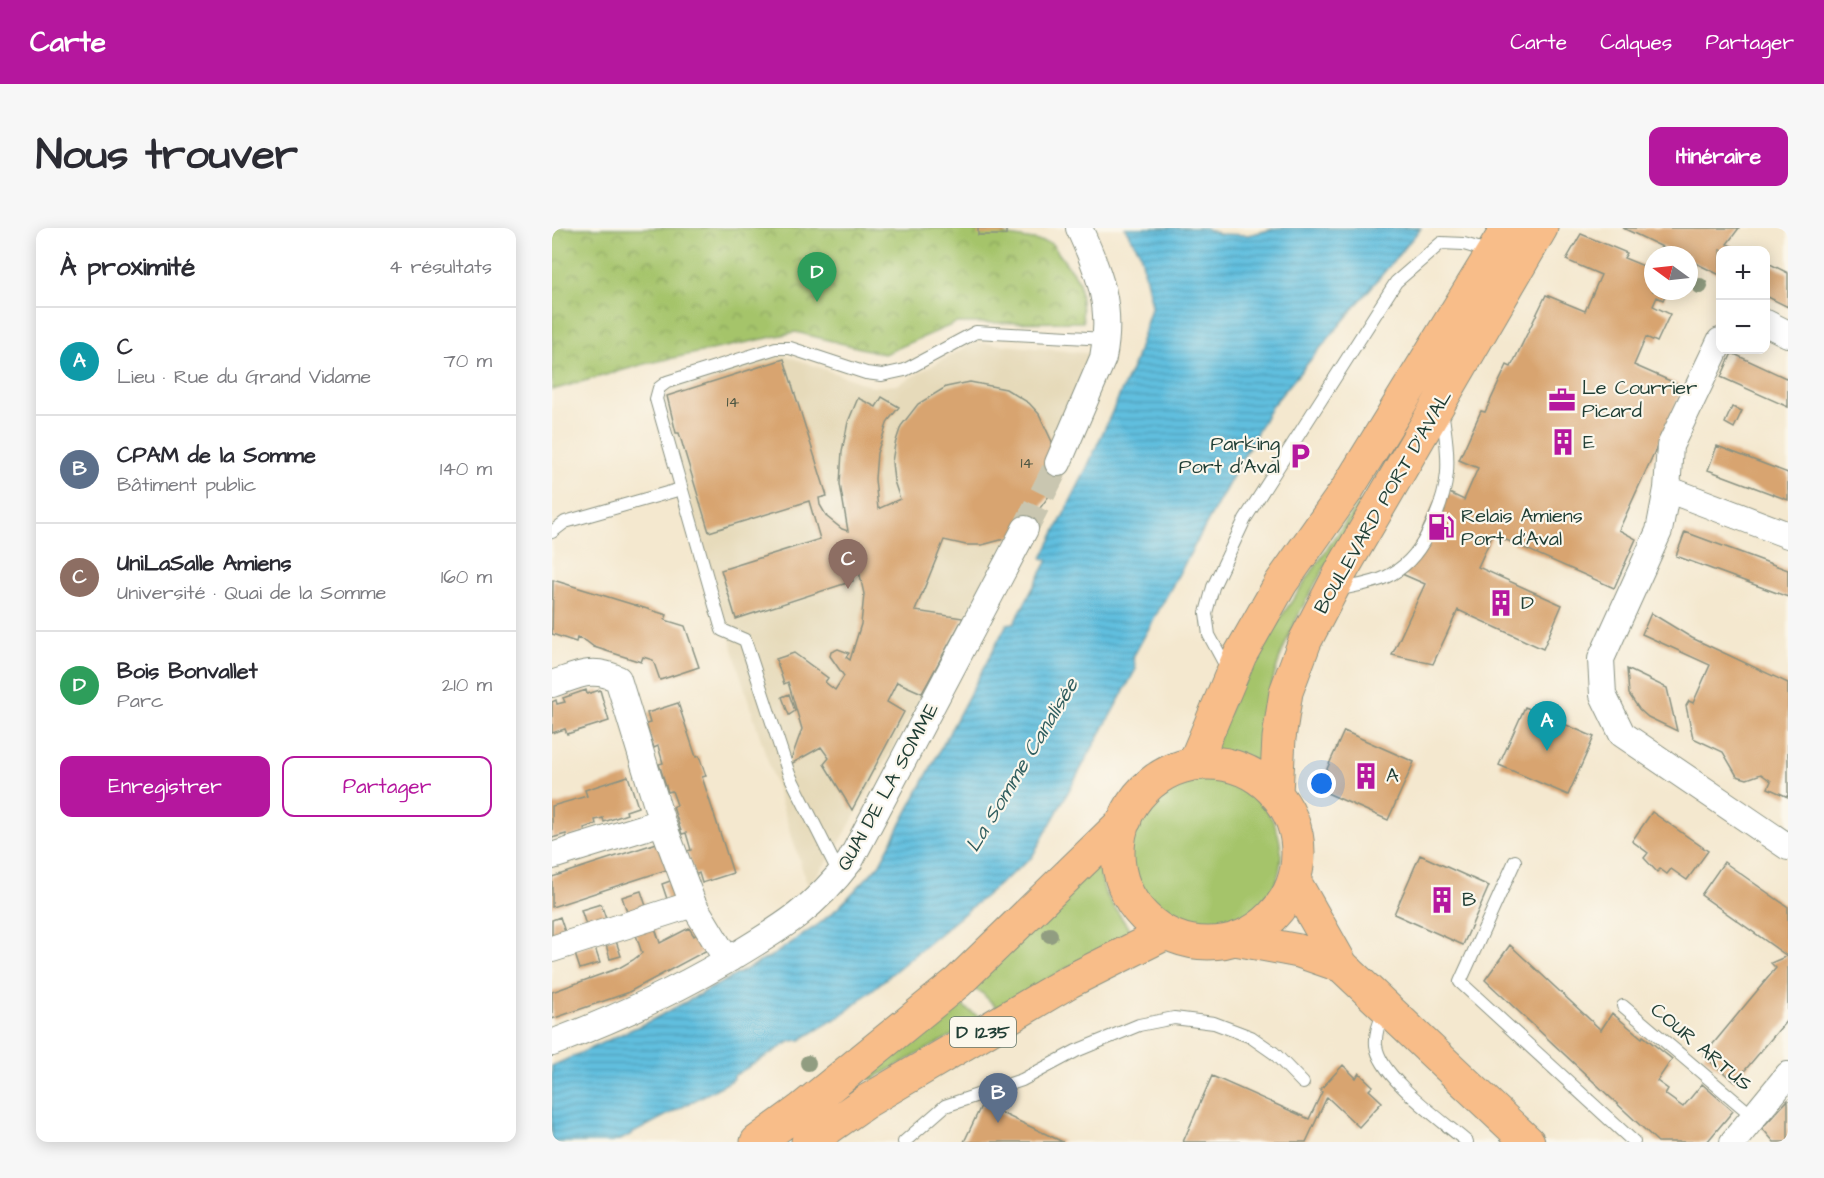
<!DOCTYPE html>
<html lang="fr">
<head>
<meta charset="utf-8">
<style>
  body { margin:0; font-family:"Architects Daughter",sans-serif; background:#f7f7f7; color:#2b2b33 }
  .controls { position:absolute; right:18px; top:18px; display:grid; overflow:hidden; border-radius:12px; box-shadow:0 3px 15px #0003 }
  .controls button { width:54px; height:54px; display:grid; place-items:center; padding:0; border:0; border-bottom:2px solid #e1e1e2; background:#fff; color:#2b2b33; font:30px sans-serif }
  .compass { position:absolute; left:1092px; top:18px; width:54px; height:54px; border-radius:50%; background:#fff; box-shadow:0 3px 15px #0003; rotate:285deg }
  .you { position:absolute; left:770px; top:556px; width:21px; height:21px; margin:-15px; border:4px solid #fff; border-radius:50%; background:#1a73e8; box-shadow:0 0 0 9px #1a73e833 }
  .badge { display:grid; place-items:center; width:39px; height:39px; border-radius:50%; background:#b5179e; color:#fff; font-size:20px; font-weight:700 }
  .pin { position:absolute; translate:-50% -50px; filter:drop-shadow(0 2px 3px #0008) }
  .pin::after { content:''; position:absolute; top:32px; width:21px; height:18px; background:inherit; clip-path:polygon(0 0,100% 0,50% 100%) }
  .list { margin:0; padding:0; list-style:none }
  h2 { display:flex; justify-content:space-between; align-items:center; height:78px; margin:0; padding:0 24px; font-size:26px }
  h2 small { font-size:20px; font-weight:400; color:#7c7c81 }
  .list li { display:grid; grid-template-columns:39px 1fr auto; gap:18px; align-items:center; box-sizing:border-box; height:108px; padding:0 24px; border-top:2px solid #e1e1e2 }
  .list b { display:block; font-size:22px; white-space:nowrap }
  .list p { margin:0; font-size:20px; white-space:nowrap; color:#7c7c81 }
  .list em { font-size:20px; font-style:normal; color:#7c7c81 }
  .actions { display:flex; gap:12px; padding:18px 24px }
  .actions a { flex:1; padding:14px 0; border:2px solid #b5179e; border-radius:12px; text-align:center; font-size:21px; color:#b5179e }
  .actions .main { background:#b5179e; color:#fff }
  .map { position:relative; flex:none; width:1236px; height:914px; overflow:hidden; border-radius:12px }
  header { display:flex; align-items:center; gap:36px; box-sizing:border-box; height:84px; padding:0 30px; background:#b5179e; color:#fff }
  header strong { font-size:28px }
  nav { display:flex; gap:33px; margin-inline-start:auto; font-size:21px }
  .intro { display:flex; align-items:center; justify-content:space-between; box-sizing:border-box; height:144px; padding:0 36px }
  h1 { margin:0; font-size:42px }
  .button { padding:15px 27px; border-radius:12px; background:#b5179e; color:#fff; font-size:21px; font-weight:700 }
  main { display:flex; gap:36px; padding:0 36px }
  aside { flex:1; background:#fff; border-radius:12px; box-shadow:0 3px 15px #0003 }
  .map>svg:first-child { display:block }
</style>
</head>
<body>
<header>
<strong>Carte</strong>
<nav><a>Carte</a><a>Calques</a><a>Partager</a></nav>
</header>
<div class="intro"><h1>Nous trouver</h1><a class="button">Itinéraire</a></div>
<main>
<aside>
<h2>À proximité<small>4 résultats</small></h2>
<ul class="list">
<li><span class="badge" style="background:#0f9aa8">A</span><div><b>C</b><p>Lieu · Rue du Grand Vidame</p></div><em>70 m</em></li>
<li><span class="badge" style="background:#5c6f8a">B</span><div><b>CPAM de la Somme</b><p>Bâtiment public</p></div><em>140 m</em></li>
<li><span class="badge" style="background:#8d6e63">C</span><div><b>UniLaSalle Amiens</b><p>Université · Quai de la Somme</p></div><em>160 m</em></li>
<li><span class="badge" style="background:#2e9e5b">D</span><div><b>Bois Bonvallet</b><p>Parc</p></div><em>210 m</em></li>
</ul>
<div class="actions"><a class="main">Enregistrer</a><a>Partager</a></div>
</aside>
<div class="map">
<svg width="1236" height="914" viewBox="0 0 1236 914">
  <defs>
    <pattern id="park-crowns" width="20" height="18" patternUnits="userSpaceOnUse" patternTransform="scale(1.5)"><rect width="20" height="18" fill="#a5c46b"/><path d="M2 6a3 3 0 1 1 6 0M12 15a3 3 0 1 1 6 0" fill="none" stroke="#86a059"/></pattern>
    <pattern id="water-rules" width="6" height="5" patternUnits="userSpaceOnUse" patternTransform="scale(1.5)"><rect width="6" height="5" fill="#61bfdf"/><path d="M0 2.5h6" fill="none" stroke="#4f9cb6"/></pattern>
  </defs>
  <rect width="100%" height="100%" fill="#fbf7ec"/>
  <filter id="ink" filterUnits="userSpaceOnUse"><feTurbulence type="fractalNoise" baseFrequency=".0167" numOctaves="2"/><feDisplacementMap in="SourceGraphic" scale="12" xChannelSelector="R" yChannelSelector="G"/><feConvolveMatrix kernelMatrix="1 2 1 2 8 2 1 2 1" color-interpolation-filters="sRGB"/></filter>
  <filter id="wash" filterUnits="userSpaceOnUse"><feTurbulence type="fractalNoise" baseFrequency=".008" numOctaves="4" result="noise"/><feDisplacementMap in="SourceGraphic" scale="24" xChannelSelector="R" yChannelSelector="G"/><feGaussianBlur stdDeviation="1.35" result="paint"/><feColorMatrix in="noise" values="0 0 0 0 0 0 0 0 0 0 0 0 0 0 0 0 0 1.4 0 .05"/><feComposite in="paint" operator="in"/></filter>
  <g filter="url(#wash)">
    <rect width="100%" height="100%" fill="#f4e8cf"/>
    <path fill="#e6daba" d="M 423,114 L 544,126 L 445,331 L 282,625 L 256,659 L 189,449 L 107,163 L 230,126 L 321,159 L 345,157 Z"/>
    <path fill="#a5c46b" stroke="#628050" stroke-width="1.5" d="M 807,274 L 810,276 C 776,336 725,408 716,477 C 713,497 714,517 713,537 L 682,525 L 660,523 L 695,439 Z
      M577 627a76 76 0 1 1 152 0a76 76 0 1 1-152 0Z
      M 545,632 L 553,665 L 579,704 L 445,780 L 430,765 L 417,759 Z
      M 406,775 L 430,791 L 319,852 L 317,846 Z"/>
    <path fill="url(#park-crowns)" stroke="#628050" stroke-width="1.5" d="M 0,0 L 409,0 L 499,15 L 527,53 L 531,94 L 404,95 L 332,126 L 244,104 L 93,136 L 0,162 Z"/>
    <path fill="url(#water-rules)" stroke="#407e8a" stroke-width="1.5" d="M 573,0 L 653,0 L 667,6 L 696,7 L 726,0 L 869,0 L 719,179 L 581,429 L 584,441 L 480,629 L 290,787 L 248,812 L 239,813 L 183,847 L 179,853 L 70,911 L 60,914 L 0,914 L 0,838 L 98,793 L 221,727 L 267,696 L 288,678 L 327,637 L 455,396 L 462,395 L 496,332 L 490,330 L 533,244 L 583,133 L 600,77 L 588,24 Z"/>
    <g id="blocks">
      <path fill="#d8a470" d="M 426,0 L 454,0 L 454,7 L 426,7 Z
        M 1071,0 L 1187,0 L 1175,16 L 1188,22 L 1168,22 L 1168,47 L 1137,32 L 1137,27 L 1127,27 Z
        M 1029,6 L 1075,25 L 1072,30 L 1099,41 L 1101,37 L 1101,63 L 1115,63 L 1111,72 L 1105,69 L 1101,78 L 1118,86 L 1105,114 L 1094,109 L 1082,137 L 1132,159 L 1067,302 L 1084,311 L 1063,358 L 1062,360 L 941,306 L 926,339 L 1010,377 L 991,421 L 906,382 L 881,436 L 840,427 L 873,356 L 850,346 L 889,261 L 912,272 L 926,240 L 907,232 L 929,183 L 933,184 L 955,137 L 959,139 L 994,67 L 1033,83 L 1049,47 L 1014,32 Z
        M 1214,34 L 1236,45 L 1236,79 L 1214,68 Z
        M 1180,125 L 1236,151 L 1236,179 L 1169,149 Z
        M 232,131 L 275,268 L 267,270 L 268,277 L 275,289 L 290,301 L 296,303 L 288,256 L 290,223 L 296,194 L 306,170 L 324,179 L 330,169 L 347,179 L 336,193 L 325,225 L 323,251 L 326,281 L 348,271 L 342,253 L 340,234 L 343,216 L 349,198 L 366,176 L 394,159 L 418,154 L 454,161 L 477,175 L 487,186 L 501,216 L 503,244 L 497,268 L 474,299 L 456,310 L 430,317 L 414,317 L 392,312 L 363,383 L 411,390 L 370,465 L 345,454 L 335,474 L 352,484 L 300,582 L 272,536 L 277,530 L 269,519 L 237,537 L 250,501 L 236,454 L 232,456 L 224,431 L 242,425 L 276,450 L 273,454 L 283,462 L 292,448 L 278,428 L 279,424 L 286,421 L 297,425 L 294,429 L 298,432 L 309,396 L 312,366 L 305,334 L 296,337 L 301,353 L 184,391 L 169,342 L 268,311 L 257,273 L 157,304 L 127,205 L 124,205 L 115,168 Z
        M 1180,179 L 1190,183 L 1182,200 L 1173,195 Z
        M 1165,218 L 1236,245 L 1236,272 L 1156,242 Z
        M 1133,304 L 1236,342 L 1236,369 L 1124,328 Z
        M 1,352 L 115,387 L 113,392 L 133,398 L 147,439 L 108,452 L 101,432 L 91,429 L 89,434 L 42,419 L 34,413 L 25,410 L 24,414 L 0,406 Z
        M 1099,385 L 1140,410 L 1236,455 L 1236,569 L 1216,560 L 1219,553 L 1209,546 L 1195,551 L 1185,548 L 1171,524 L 1141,510 L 1134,478 L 1137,473 L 1141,475 L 1158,437 L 1090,406 Z
        M 1075,441 L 1115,460 L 1125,503 L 1096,489 L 1087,481 L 1077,466 Z
        M 34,462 L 35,466 L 48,462 L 57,493 L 15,506 L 13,501 L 0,505 L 0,474 L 4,472 L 5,476 L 13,474 L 11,470 Z
        M 237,466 L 243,483 L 237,487 L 230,469 Z
        M 126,475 L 144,529 L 147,528 L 154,548 L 150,549 L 181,645 L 150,655 L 147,645 L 143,647 L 135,623 L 139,622 L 134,605 L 130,606 L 121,579 L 125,577 L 120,563 L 116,564 L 107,536 L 111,535 L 106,518 L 102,520 L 94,496 L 98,495 L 95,485 Z
        M 973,479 L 1042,509 L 1016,567 L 947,537 Z
        M 792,503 L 862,534 L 836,592 L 766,561 Z
        M 76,548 L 86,579 L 74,583 L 75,586 L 52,594 L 51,590 L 43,592 L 44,596 L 32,600 L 33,604 L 15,610 L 14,606 L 0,610 L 0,578 L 35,568 L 33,562 Z
        M 1100,584 L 1156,623 L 1135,652 L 1119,641 L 1115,646 L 1108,641 L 1105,644 L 1092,630 L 1096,625 L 1080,613 Z
        M 108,614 L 117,641 L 0,679 L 0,649 Z
        M 868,627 L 937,658 L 911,717 L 842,686 Z
        M 1172,634 L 1236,679 L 1236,791 L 1183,854 L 1151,828 L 1224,740 L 1219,735 L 1235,728 L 1149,667 Z
        M 121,652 L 127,670 L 116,674 L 110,656 Z
        M 89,663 L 95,681 L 76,687 L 70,669 Z
        M 49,676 L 55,694 L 35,700 L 29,682 Z
        M 8,689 L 14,707 L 0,712 L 0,692 Z
        M 102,697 L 108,715 L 137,700 L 142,708 L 150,703 L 159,720 L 75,765 L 0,791 L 0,764 L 67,740 L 81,732 L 90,725 L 83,704 Z
        M 63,710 L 69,728 L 58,731 L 53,713 Z
        M 42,717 L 48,735 L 28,741 L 22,723 Z
        M 958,717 L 1049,802 L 1060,785 L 1090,810 L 1091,808 L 1120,831 L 1105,853 L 1116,861 L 1113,866 L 1131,879 L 1150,856 L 1181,883 L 1155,914 L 1106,914 L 933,752 Z
        M 791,837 L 804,850 L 807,845 L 821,858 L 817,862 L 830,874 L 807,899 L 775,869 L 754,914 L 631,914 L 660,848 L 757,891 L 770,864 L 768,862 Z
        M 1236,872 L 1236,914 L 1222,914 L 1210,900 Z
        M 430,876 L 511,914 L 412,914 Z"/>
    </g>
  </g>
  <g filter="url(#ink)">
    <use href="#blocks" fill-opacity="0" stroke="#8a9282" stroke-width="1.5"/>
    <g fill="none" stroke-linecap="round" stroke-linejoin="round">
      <path stroke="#c9c6b0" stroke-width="26" stroke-dasharray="26 13" stroke-linecap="butt" d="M 473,301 L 506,235"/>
      <defs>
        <path id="lane" d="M 0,304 L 13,294 L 129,261
          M 785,362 C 801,358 820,356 834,349 C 853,340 866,325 875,307 C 900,259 898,234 890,182
          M 677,444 L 657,407 L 654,385 L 661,359 L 693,291 L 844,54 L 889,15 L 912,16 L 939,24
          M 963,633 L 908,754 L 1082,914
          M 288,647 L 237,546 L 193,412 L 170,402 L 104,171 L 107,160 L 115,154 L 224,120 L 238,120 L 314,145 L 330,147 L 353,142 L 424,104 L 554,111
          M 1071,778 L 1202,889
          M 833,781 C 828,794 823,803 824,817 C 827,849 891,893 915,914
          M 352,914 L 393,878 L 470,852 L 524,823 L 587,797 L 622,790 L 662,795 L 699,809 L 722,825 L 751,855"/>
        <path id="street" d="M 1214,95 L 1236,106
          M 1168,113 L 1118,218 L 1115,261 L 1107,303 L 1049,431 L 1051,467 L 1070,506 L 1236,619
          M 506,235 L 551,130 C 561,79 548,46 527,0
          M 1115,261 L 1236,307
          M 0,456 C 25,448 40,438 66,451 L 110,594 L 141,676 L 175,732
          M 0,628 L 110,594
          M 0,721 L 141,676
          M 0,815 C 63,791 116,767 174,733 C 227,701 260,683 298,633 L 473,301
          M 1181,914 L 1236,847"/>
        <path id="primary" d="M566 625a90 90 0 1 1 180 0a90 90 0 1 1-180 0Z
          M 642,536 L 688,427 L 729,355 L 794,263 L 956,0
          M 724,565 L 727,510 L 734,464 L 753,413 L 791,340 L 989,0
          M 742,653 L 790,738 L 976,914
          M 683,711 L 747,723 L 790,738
          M 205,914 L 250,881 L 406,754 L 573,592
          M 256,914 L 315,873 L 518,753 L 614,705"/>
      </defs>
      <use href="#lane" stroke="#8a9282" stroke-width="14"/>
      <use href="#street" stroke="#8a9282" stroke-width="28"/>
      <use href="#primary" stroke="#8a9282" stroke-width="35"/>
      <use href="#lane" stroke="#fff" stroke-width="12"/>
      <use href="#street" stroke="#fff" stroke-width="26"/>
      <use href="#primary" stroke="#f8bd89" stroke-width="33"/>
    </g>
    <g fill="#919d81">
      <circle cx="1148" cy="58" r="8"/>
      <circle cx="498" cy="707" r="8"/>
      <circle cx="256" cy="835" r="8"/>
    </g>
  </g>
  <defs>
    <symbol id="office-bare" viewBox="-9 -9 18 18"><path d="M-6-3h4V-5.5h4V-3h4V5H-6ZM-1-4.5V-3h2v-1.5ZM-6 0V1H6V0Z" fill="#b5179e" stroke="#fbf7ec" stroke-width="2.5" paint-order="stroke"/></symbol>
    <symbol id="building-bare" viewBox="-9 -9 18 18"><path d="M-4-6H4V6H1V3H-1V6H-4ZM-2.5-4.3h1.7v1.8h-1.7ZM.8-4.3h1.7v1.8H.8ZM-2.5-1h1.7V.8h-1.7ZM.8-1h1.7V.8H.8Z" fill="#b5179e" stroke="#fbf7ec" stroke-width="2.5" paint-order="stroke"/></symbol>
    <symbol id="parking-bare" viewBox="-9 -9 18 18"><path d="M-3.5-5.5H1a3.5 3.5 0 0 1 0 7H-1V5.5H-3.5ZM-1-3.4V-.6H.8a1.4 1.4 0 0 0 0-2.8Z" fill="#b5179e" stroke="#fbf7ec" stroke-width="2.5" paint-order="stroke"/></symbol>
    <symbol id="fuel-bare" viewBox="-9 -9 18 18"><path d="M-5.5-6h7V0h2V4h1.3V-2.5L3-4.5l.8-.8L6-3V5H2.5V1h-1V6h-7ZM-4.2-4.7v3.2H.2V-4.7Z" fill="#b5179e" stroke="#fbf7ec" stroke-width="2.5" paint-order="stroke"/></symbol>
  </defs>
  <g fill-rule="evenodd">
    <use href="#office-bare" x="991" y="153" width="38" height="38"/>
    <use href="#building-bare" x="992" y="195" width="38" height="38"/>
    <use href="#parking-bare" x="729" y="209" width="38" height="38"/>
    <use href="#fuel-bare" x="870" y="280" width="38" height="38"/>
    <use href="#building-bare" x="930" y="356" width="38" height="38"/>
    <use href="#building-bare" x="795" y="529" width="38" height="38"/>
    <use href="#building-bare" x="871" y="653" width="38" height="38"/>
  </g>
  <g text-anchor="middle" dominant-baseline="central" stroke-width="4.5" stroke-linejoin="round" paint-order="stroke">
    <g font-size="16" fill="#4d5743">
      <text x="181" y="174">14</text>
      <text x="475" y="235">14</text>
    </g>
    <rect fill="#fbf7ec" stroke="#61756b" stroke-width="1.5" x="398" y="789" width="66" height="30" rx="4.5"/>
    <g font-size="18" font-weight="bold" fill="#1f3d34">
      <text x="431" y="804">D 1235</text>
    </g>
    <g font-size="20" fill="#1f3d34" stroke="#fbf7ec" text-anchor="start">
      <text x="1030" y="160">Le Courrier<tspan x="1030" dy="23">Picard</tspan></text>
      <text x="1031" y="214">E</text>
      <text x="728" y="216" text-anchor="end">Parking<tspan x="728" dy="23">Port d'Aval</tspan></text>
      <text x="909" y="288">Relais Amiens<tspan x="909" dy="23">Port d'Aval</tspan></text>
      <text x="969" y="375">D</text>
      <text x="834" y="548">A</text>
      <text x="910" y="672">B</text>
    </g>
    <g font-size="20" fill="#1f3d34" stroke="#fbf7ec">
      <text transform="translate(831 274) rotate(-60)">BOULEVARD PORT D'AVAL</text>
      <text transform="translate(336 559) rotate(-61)">QUAI DE LA SOMME</text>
      <text transform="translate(1149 819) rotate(40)">COUR ARTUS</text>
    </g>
    <g font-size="21" font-style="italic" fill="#305e5f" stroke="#fbf7ec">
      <text transform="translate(470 537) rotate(-59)">La Somme Canalisée</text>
    </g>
  </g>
</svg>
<div class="controls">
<button>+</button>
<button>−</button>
</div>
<svg class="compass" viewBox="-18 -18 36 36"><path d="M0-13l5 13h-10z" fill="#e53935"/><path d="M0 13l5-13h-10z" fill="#7c7c81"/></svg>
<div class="you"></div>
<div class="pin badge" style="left:995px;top:523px;background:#0f9aa8">A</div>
<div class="pin badge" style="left:446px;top:895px;background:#5c6f8a">B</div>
<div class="pin badge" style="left:296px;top:361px;background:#8d6e63">C</div>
<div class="pin badge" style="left:265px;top:74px;background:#2e9e5b">D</div>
</div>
</main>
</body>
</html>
